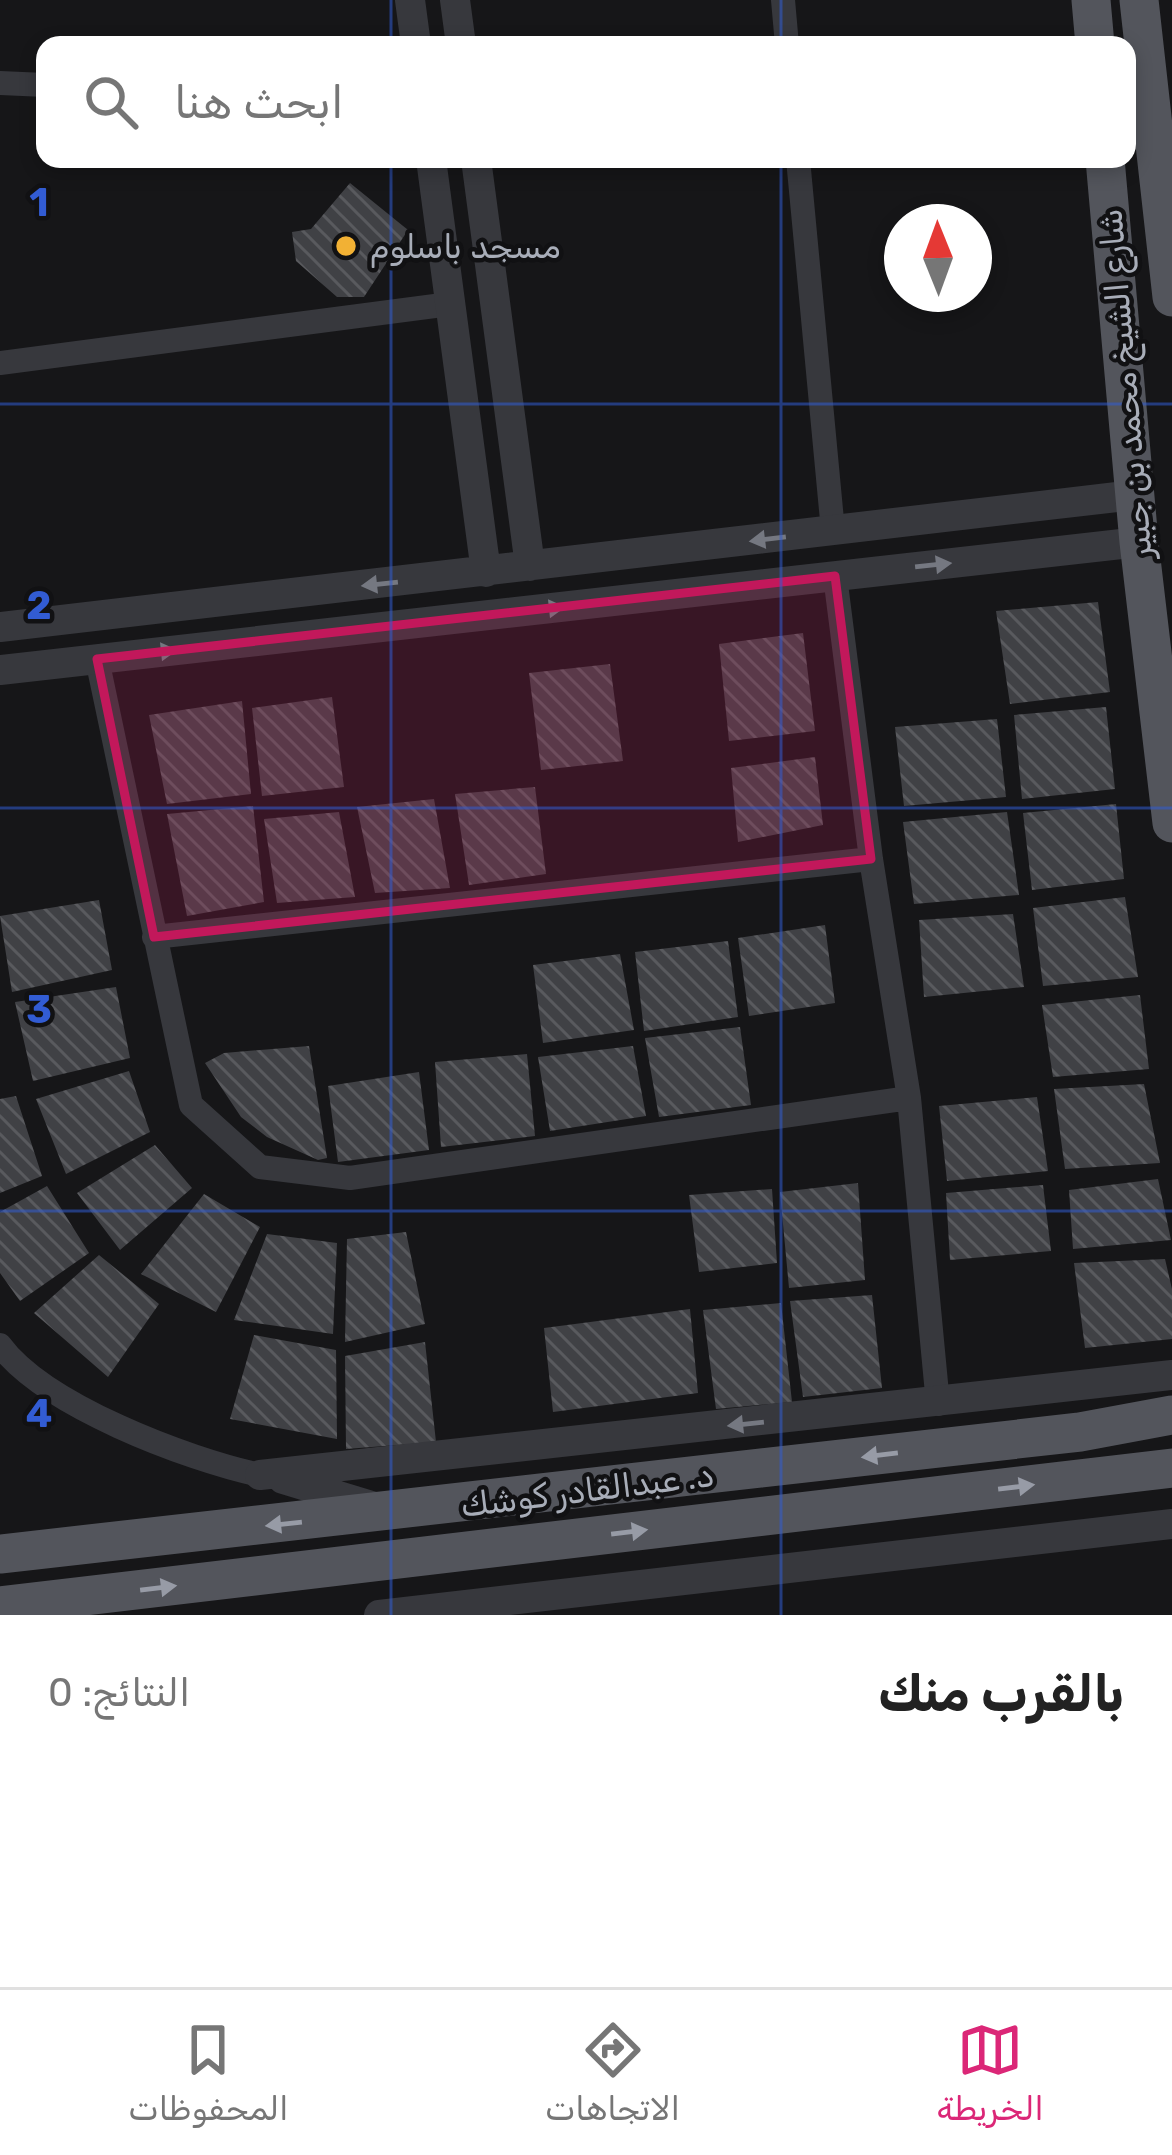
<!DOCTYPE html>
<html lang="ar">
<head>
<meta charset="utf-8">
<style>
  body { margin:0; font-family:Rubik,Cairo,sans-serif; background:#f2f2f2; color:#222; direction:rtl }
  .compass { position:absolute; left:884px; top:204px; width:108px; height:108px; border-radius:50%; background:#fff; box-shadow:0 6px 18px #0003; rotate:359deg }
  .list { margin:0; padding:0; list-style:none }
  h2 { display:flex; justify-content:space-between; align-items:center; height:156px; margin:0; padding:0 48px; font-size:51px }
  h2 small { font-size:39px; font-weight:400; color:#767676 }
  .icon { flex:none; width:66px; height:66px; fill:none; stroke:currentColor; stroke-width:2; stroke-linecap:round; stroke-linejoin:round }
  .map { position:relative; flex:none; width:1172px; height:1615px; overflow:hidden; direction:ltr }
  .search { position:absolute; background:#fff; box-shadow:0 6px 18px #0003; left:36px; right:36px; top:36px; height:132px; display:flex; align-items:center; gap:30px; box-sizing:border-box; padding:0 42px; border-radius:24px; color:#767676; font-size:45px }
  .sheet { height:372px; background:#fff }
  nav { display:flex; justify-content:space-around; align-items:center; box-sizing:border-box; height:168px; border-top:3px solid #e0e0e0; background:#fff; font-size:33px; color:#767676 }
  nav a { display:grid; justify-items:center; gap:6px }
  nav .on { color:#db2777 }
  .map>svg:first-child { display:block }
</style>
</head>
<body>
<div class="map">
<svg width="1172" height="1615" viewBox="0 0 1172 1615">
  <defs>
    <pattern id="building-back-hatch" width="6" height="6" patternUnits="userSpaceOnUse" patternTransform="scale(3)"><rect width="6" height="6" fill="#404145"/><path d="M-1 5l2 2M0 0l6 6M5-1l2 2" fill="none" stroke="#595a5e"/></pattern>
  </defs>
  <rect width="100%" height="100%" fill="#161618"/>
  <path fill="url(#building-back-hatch)" d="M 350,183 L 408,230 L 364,297 L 337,297 L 296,261 L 292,232 L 311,229 Z
    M 1098,602 L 1110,692 L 1010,704 L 996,611 Z
    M 803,633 L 815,731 L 729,741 L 719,644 Z
    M 610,664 L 623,761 L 541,770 L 529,673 Z
    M 332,697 L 344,787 L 262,796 L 252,708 Z
    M 242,701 L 251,794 L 167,804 L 149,715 Z
    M 1106,707 L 1115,789 L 1022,799 L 1014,715 Z
    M 997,719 L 1006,797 L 904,806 L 895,727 Z
    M 815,757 L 823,825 L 738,842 L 731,768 Z
    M 535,787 L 546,874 L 469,885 L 455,794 Z
    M 434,799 L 450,888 L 375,893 L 357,807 Z
    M 1116,804 L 1124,879 L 1032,890 L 1023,813 Z
    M 253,806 L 264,902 L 187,916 L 167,814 Z
    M 339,812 L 355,897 L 277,903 L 264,819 Z
    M 1007,812 L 1019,895 L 914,904 L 903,822 Z
    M 1125,897 L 1138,977 L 1043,986 L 1033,908 Z
    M 99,900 L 112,970 L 12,992 L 0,916 Z
    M 1013,914 L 1024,987 L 924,997 L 919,920 Z
    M 825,925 L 835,1003 L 749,1016 L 738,938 Z
    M 728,941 L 738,1017 L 644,1031 L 635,952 Z
    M 620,954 L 634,1030 L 543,1043 L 533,965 Z
    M 116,987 L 130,1058 L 33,1081 L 15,1002 Z
    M 1140,995 L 1149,1069 L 1053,1077 L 1042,1005 Z
    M 740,1027 L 751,1105 L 659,1117 L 645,1038 Z
    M 309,1046 L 327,1158 L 318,1160 L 267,1137 L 241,1117 L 205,1063 L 224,1053 Z
    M 633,1046 L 646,1116 L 550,1131 L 538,1057 Z
    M 527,1054 L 535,1136 L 441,1147 L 435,1062 Z
    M 129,1071 L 150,1132 L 66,1174 L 36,1099 Z
    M 419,1072 L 429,1150 L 338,1162 L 328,1086 Z
    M 1144,1084 L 1160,1163 L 1065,1169 L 1054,1089 Z
    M 16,1096 L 42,1176 L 0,1193 L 0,1099 Z
    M 1037,1097 L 1048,1171 L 947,1181 L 939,1106 Z
    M 155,1145 L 192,1188 L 120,1250 L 77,1193 Z
    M 1158,1179 L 1171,1240 L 1073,1249 L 1069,1190 Z
    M 858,1183 L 865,1280 L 789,1288 L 780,1192 Z
    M 1043,1185 L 1051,1251 L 950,1260 L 946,1193 Z
    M 47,1186 L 89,1253 L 20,1301 L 0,1273 L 0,1212 Z
    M 772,1189 L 777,1263 L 699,1272 L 689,1195 Z
    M 204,1194 L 260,1227 L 216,1312 L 141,1274 Z
    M 406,1232 L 425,1324 L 345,1342 L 347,1239 Z
    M 267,1234 L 337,1243 L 333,1334 L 234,1320 Z
    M 99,1255 L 159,1304 L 108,1377 L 34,1313 Z
    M 1165,1259 L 1172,1289 L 1172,1339 L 1085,1348 L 1074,1263 Z
    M 872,1295 L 882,1388 L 803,1397 L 790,1301 Z
    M 781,1303 L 792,1402 L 716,1409 L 703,1310 Z
    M 690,1309 L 698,1393 L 553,1412 L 544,1328 Z
    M 254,1335 L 336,1350 L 337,1439 L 230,1419 Z
    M 425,1342 L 436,1442 L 346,1449 L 345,1356 Z"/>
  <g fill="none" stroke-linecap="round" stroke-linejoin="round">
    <path stroke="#37383d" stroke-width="24" d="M 783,0 L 787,45
      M 0,83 L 45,85
      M 798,159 L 833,531
      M 0,363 L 450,304
      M 835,576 L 871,859 L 909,1098 L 938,1404
      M 97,659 L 191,1105 L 260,1167 L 350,1178 L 909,1098
      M 154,937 L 871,859
      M 0,1345 C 44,1405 186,1459 260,1475"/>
    <path stroke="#37383d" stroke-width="30" d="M 410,0 L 416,45
      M 455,0 L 461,45
      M 431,159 L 486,572
      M 476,159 L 530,566
      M 0,627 L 1134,495
      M 0,670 L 1139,542
      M 260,1475 L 1172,1375
      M 283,1479 L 375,1507
      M 379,1615 L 1172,1524"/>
    <path stroke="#53555c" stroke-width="39" d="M 1091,0 L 1095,45
      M 1139,0 L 1172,297
      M 1105,159 L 1139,542 L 1172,823
      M 0,1554 L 1080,1432 L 1172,1415
      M 0,1606 L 1172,1468"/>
  </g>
  <defs><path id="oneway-solid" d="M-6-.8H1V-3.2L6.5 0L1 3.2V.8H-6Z" transform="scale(3)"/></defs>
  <g fill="#757881">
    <use href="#oneway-solid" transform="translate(768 539) rotate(173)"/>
    <use href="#oneway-solid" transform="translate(933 565) rotate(-6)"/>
    <use href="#oneway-solid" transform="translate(380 584) rotate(174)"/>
    <use href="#oneway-solid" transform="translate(546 609) rotate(-6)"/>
    <use href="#oneway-solid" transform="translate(158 652) rotate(-6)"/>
    <use href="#oneway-solid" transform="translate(746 1424) rotate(174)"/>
  </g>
  <g fill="#979ba6">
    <use href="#oneway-solid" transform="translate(880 1455) rotate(173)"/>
    <use href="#oneway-solid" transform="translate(1016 1487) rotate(-7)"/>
    <use href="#oneway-solid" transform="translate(284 1524) rotate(174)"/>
    <use href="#oneway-solid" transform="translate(629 1532) rotate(-7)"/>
    <use href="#oneway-solid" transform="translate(158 1588) rotate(-7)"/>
  </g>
  <path fill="#c2185b" fill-opacity="0.2" stroke="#c2185b" stroke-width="9" stroke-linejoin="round" d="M 835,576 L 871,859 L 154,937 L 97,659 Z"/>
  <path fill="none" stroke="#325cd3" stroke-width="3" stroke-opacity="0.55" d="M 391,0 L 391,45M 781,0 L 781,45M 391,159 L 391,1615M 781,159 L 781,1615M 0,404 L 1172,404M 0,808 L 1172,808M 0,1211 L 1172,1211"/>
  <circle fill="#f2b134" stroke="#111113" stroke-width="4.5" cx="346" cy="246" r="12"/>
  <g text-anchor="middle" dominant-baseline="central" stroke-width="9" stroke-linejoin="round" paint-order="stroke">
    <g font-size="33" fill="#a8adb8" stroke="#111113" text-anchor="start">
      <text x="370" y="246">مسجد باسلوم</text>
    </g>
    <g font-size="33" fill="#a8adb8" stroke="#111113">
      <text transform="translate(1125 384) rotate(-95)">شارع الشيخ محمد بن جبير</text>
      <text transform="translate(587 1490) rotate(-7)">د. عبدالقادر كوشك</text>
    </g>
  </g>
  <g font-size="39" text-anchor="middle" font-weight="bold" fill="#325cd3" stroke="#111113" stroke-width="9" stroke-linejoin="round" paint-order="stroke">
    <text x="39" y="216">1</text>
    <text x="39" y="619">2</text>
    <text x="39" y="1023">3</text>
    <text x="39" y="1427">4</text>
  </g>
</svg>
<svg class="compass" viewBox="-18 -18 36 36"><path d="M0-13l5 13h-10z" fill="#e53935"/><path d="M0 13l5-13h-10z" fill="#767676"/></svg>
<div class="search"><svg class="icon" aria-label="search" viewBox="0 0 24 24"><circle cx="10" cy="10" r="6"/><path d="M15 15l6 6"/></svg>ابحث هنا</div>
</div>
<section class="sheet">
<h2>بالقرب منك<small>النتائج: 0</small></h2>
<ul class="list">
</ul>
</section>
<nav>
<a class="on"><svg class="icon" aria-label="map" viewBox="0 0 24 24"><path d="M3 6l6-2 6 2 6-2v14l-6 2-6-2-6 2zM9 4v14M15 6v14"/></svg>الخريطة</a>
<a><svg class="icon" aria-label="directions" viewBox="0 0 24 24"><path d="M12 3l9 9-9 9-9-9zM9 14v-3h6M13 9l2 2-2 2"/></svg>الاتجاهات</a>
<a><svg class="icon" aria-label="saved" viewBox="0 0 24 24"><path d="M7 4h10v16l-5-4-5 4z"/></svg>المحفوظات</a>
</nav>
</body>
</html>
